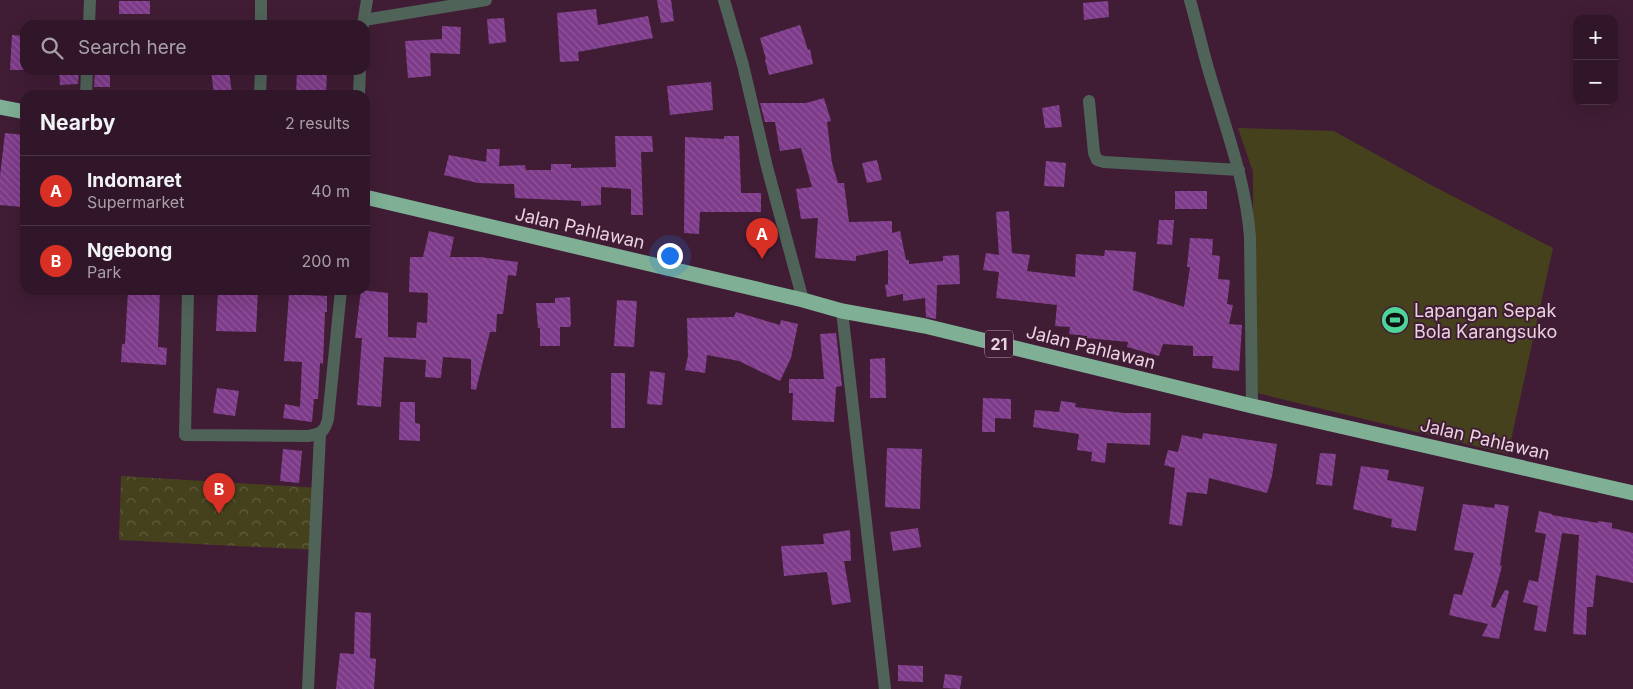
<!DOCTYPE html>
<html lang="en">
<head>
<meta charset="utf-8">
<style>
  body { margin:0; font-family:Inter,sans-serif; background:#381f30; color:#f1f3f6 }
  .controls { position:absolute; right:15px; top:15px; display:grid; overflow:hidden; border-radius:10px; box-shadow:0 5px 20px #0002 }
  .controls button { width:45px; height:45px; display:grid; place-items:center; padding:0; border:0; border-bottom:1px solid #4b3545; background:#301628; color:#f1f3f6; font:25px sans-serif }
  .you { position:absolute; left:669px; top:255px; width:18px; height:18px; margin:-12px; border:4px solid #fff; border-radius:50%; background:#1a73e8; box-shadow:0 0 0 8px #1a73e833 }
  .badge { display:grid; place-items:center; width:32px; height:32px; border-radius:50%; background:#d93025; color:#fff; font-size:16px; font-weight:700 }
  .pin { position:absolute; translate:-50% -41px; filter:drop-shadow(0 1px 2px #0008) }
  .pin::after { content:''; position:absolute; top:26px; width:18px; height:15px; background:inherit; clip-path:polygon(0 0,100% 0,50% 100%) }
  .list { margin:0; padding:0; list-style:none }
  h2 { display:flex; justify-content:space-between; align-items:center; height:65px; margin:0; padding:0 20px; font-size:21px }
  h2 small { font-size:16px; font-weight:400; color:#a89fa8 }
  .list li { display:grid; grid-template-columns:32px 1fr auto; gap:15px; align-items:center; box-sizing:border-box; height:70px; padding:0 20px; border-top:1px solid #4b3545 }
  .list b { display:block; font-size:19px; white-space:nowrap }
  .list p { margin:0; font-size:16px; white-space:nowrap; color:#a89fa8 }
  .list em { font-size:16px; font-style:normal; color:#a89fa8 }
  .icon { flex:none; width:28px; height:28px; fill:none; stroke:currentColor; stroke-width:2; stroke-linecap:round; stroke-linejoin:round }
  .map { position:relative; flex:none; width:1633px; height:689px; overflow:hidden }
  .search { position:absolute; background:#301628; box-shadow:0 5px 20px #0002; left:20px; top:20px; width:350px; height:55px; display:flex; align-items:center; gap:12px; box-sizing:border-box; padding:0 18px; border-radius:15px; color:#a89fa8; font-size:19px }
  .panel { position:absolute; background:#301628; box-shadow:0 5px 20px #0002; left:20px; top:90px; width:350px; height:205px; border-radius:15px }
  .map>svg:first-child { display:block }
</style>
</head>
<body>
<div class="map">
<svg width="1633" height="689" viewBox="0 0 1633 689">
  <defs>
    <pattern id="park-crowns" width="20" height="18" patternUnits="userSpaceOnUse" patternTransform="scale(1.25)"><rect width="20" height="18" fill="#46411d"/><path d="M2 6a3 3 0 1 1 6 0M12 15a3 3 0 1 1 6 0" fill="none" stroke="#615c3e"/></pattern>
    <pattern id="building-back-hatch" width="6" height="6" patternUnits="userSpaceOnUse" patternTransform="scale(1.25)"><rect width="6" height="6" fill="#7e3b8a"/><path d="M-1 5l2 2M0 0l6 6M5-1l2 2" fill="none" stroke="#90569a"/></pattern>
  </defs>
  <rect width="100%" height="100%" fill="#401d35"/>
  <path fill="#46411d" d="M 1238,128 L 1334,131 L 1431,185 L 1553,248 L 1508,454 L 1253,392 L 1253,172 Z"/>
  <path fill="url(#park-crowns)" d="M 121,476 L 320,488 L 317,550 L 119,540 Z"/>
  <path fill="url(#building-back-hatch)" d="M 657,0 L 671,0 L 674,21 L 661,23 Z
    M 119,1 L 150,1 L 150,14 L 119,14 Z
    M 1108,1 L 1109,17 L 1084,20 L 1083,3 Z
    M 596,9 L 598,25 L 648,16 L 653,38 L 578,52 L 579,61 L 560,62 L 557,13 Z
    M 504,18 L 506,42 L 489,44 L 487,19 Z
    M 800,25 L 808,50 L 810,49 L 813,64 L 769,75 L 765,60 L 766,59 L 760,38 Z
    M 442,26 L 461,27 L 460,54 L 430,53 L 431,76 L 408,78 L 405,41 L 442,39 Z
    M 12,35 L 25,36 L 25,70 L 10,70 Z
    M 59,70 L 79,70 L 78,84 L 60,85 Z
    M 95,70 L 110,70 L 110,87 L 94,87 Z
    M 211,70 L 229,70 L 232,95 L 214,95 Z
    M 297,70 L 327,70 L 326,95 L 296,95 Z
    M 711,82 L 713,110 L 670,115 L 667,86 Z
    M 824,98 L 831,121 L 827,122 L 832,163 L 838,183 L 844,183 L 849,222 L 892,221 L 892,233 L 900,231 L 906,260 L 909,260 L 909,264 L 943,261 L 943,256 L 959,255 L 960,284 L 937,285 L 936,319 L 926,317 L 925,298 L 903,301 L 903,294 L 887,297 L 885,285 L 888,284 L 888,250 L 856,256 L 856,261 L 815,258 L 818,218 L 801,219 L 796,189 L 812,187 L 801,148 L 780,151 L 775,122 L 765,122 L 760,103 L 806,103 Z
    M 1059,105 L 1062,127 L 1045,128 L 1042,108 Z
    M 5,133 L 25,135 L 25,174 L 22,207 L 0,205 L 0,176 Z
    M 615,136 L 652,136 L 653,152 L 641,152 L 643,215 L 631,215 L 631,189 L 601,187 L 601,205 L 581,206 L 581,201 L 515,198 L 514,184 L 478,183 L 444,175 L 449,155 L 486,162 L 487,149 L 500,149 L 499,166 L 525,165 L 526,170 L 551,170 L 551,164 L 571,164 L 571,168 L 616,167 Z
    M 724,136 L 739,136 L 741,193 L 761,193 L 761,212 L 700,212 L 699,234 L 684,233 L 685,137 L 724,139 Z
    M 877,160 L 882,180 L 867,183 L 862,163 Z
    M 1046,161 L 1066,163 L 1064,187 L 1044,186 Z
    M 1175,191 L 1207,191 L 1207,209 L 1175,209 Z
    M 1009,211 L 1012,253 L 1030,255 L 1027,271 L 1075,277 L 1076,254 L 1104,256 L 1105,250 L 1136,252 L 1133,290 L 1184,307 L 1190,267 L 1187,267 L 1190,238 L 1213,239 L 1212,255 L 1220,256 L 1218,279 L 1230,280 L 1227,304 L 1233,305 L 1229,324 L 1242,325 L 1239,371 L 1212,368 L 1213,356 L 1193,356 L 1193,346 L 1163,344 L 1159,356 L 1127,347 L 1128,342 L 1087,338 L 1087,336 L 1069,334 L 1070,327 L 1055,326 L 1057,305 L 996,298 L 999,272 L 983,270 L 986,253 L 999,255 L 996,212 Z
    M 1159,220 L 1174,220 L 1172,245 L 1157,244 Z
    M 429,231 L 454,237 L 450,257 L 480,257 L 518,262 L 516,276 L 508,275 L 503,314 L 497,314 L 496,332 L 490,332 L 476,390 L 471,389 L 471,359 L 443,357 L 441,378 L 425,377 L 426,360 L 384,357 L 381,407 L 357,405 L 362,338 L 355,338 L 361,290 L 388,293 L 388,337 L 416,338 L 417,322 L 427,323 L 428,293 L 409,292 L 410,257 L 423,257 Z
    M 128,290 L 160,290 L 158,347 L 167,348 L 166,365 L 121,362 L 122,344 L 125,344 Z
    M 218,290 L 258,290 L 256,332 L 216,331 Z
    M 289,294 L 327,296 L 327,312 L 325,312 L 323,364 L 320,363 L 318,399 L 314,399 L 312,422 L 283,418 L 285,404 L 300,407 L 302,362 L 284,361 Z
    M 570,297 L 571,324 L 570,327 L 560,327 L 560,346 L 540,346 L 540,328 L 538,328 L 536,303 L 555,303 L 555,298 Z
    M 617,300 L 637,301 L 634,347 L 614,346 Z
    M 736,312 L 780,325 L 781,320 L 798,324 L 791,358 L 780,381 L 739,361 L 707,355 L 705,373 L 685,370 L 688,356 L 687,318 L 734,317 Z
    M 836,333 L 842,386 L 836,387 L 834,422 L 792,420 L 793,393 L 789,393 L 789,379 L 824,379 L 820,334 Z
    M 885,358 L 886,398 L 870,398 L 870,359 Z
    M 650,371 L 665,373 L 662,405 L 647,404 Z
    M 611,373 L 625,373 L 625,428 L 611,428 Z
    M 217,388 L 239,391 L 235,416 L 213,413 Z
    M 983,398 L 1011,399 L 1011,419 L 995,418 L 995,432 L 982,432 Z
    M 1061,401 L 1076,403 L 1075,407 L 1124,413 L 1151,413 L 1150,445 L 1107,443 L 1105,463 L 1091,461 L 1092,452 L 1077,450 L 1079,434 L 1033,427 L 1035,410 L 1059,412 Z
    M 400,402 L 415,402 L 415,423 L 420,424 L 420,441 L 399,440 Z
    M 1203,433 L 1277,444 L 1272,476 L 1267,493 L 1209,478 L 1207,494 L 1187,492 L 1182,526 L 1169,524 L 1175,468 L 1164,465 L 1168,450 L 1178,452 L 1182,435 L 1202,439 Z
    M 887,448 L 922,449 L 920,509 L 885,507 Z
    M 283,449 L 302,451 L 299,483 L 280,481 Z
    M 1320,453 L 1336,454 L 1332,486 L 1316,484 Z
    M 1361,466 L 1389,470 L 1387,480 L 1424,487 L 1416,531 L 1391,527 L 1392,519 L 1353,509 Z
    M 1463,504 L 1494,508 L 1495,504 L 1509,506 L 1500,565 L 1502,566 L 1491,607 L 1495,608 L 1505,590 L 1509,591 L 1499,639 L 1482,636 L 1488,624 L 1449,615 L 1454,594 L 1462,595 L 1474,553 L 1454,550 Z
    M 1539,511 L 1552,514 L 1552,515 L 1598,523 L 1598,521 L 1612,523 L 1612,528 L 1633,533 L 1633,583 L 1596,575 L 1593,607 L 1587,607 L 1586,635 L 1573,634 L 1579,535 L 1562,533 L 1546,632 L 1534,630 L 1538,606 L 1523,602 L 1529,580 L 1538,582 L 1546,534 L 1535,532 Z
    M 918,528 L 921,547 L 893,551 L 890,532 Z
    M 850,530 L 851,561 L 844,561 L 851,602 L 832,605 L 827,572 L 784,576 L 781,546 L 824,544 L 823,534 Z
    M 355,612 L 371,613 L 370,658 L 376,659 L 374,689 L 336,689 L 340,653 L 354,654 Z
    M 898,665 L 923,666 L 923,682 L 898,681 Z
    M 945,674 L 962,676 L 960,689 L 943,688 Z"/>
  <g fill="none" stroke-linecap="round" stroke-linejoin="round">
    <path stroke="#506359" stroke-width="12" d="M 724,0 L 743,65 L 767,167 L 803,300
      M 1190,0 C 1198,28 1204,57 1213,85 C 1228,135 1246,184 1250,237 L 1252,406
      M 364,20 L 486,0
      M 89,25 L 90,0
      M 261,25 L 261,0
      M 363,25 L 367,0
      M 86,95 L 87,70
      M 260,95 L 261,70
      M 359,95 L 360,70
      M 1089,101 L 1094,153 L 1097,160 L 1104,162 L 1239,170
      M 188,290 L 185,435 L 308,436 C 320,434 325,432 328,419 L 341,290
      M 842,311 L 885,689
      M 308,689 L 320,434"/>
    <path stroke="#7fb096" stroke-width="15" d="M 0,107 L 25,112
      M 365,197 L 803,300 L 842,311 L 925,326 L 1252,406 L 1633,493"/>
  </g>
  <defs>
    <symbol id="stadium-disc" viewBox="-11 -11 22 22"><circle r="9.5" fill="#4ed399" stroke="#401d35"/><path d="M0-5a6.5 5 0 1 0 0 10a6.5 5 0 1 0 0-10ZM-3.5-1.8h7v3.6h-7Z" fill="#111"/></symbol>
  </defs>
  <g fill-rule="evenodd">
    <use href="#stadium-disc" x="1379" y="304" width="32" height="32"/>
  </g>
  <g text-anchor="middle" dominant-baseline="central" stroke-width="4" stroke-linejoin="round" paint-order="stroke">
    <rect fill="#401d35" stroke="#b79cad" stroke-width="1" x="985" y="330.5" width="28" height="27" rx="4"/>
    <g font-size="16" font-weight="bold" fill="#ead3e1">
      <text x="999" y="344">21</text>
    </g>
    <g font-size="18" fill="#ead3e1" stroke="#401d35">
      <text transform="translate(580 228) rotate(13)">Jalan Pahlawan</text>
      <text transform="translate(1091 347) rotate(14)">Jalan Pahlawan</text>
      <text transform="translate(1485 439) rotate(13)">Jalan Pahlawan</text>
    </g>
    <g font-size="18" fill="#ead3e1" stroke="#401d35" text-anchor="start">
      <text x="1414" y="310">Lapangan Sepak<tspan x="1414" dy="21">Bola Karangsuko</tspan></text>
    </g>
  </g>
</svg>
<div class="controls">
<button>+</button>
<button>−</button>
</div>
<div class="you"></div>
<div class="pin badge" style="left:762px;top:259px">A</div>
<div class="pin badge" style="left:219px;top:514px">B</div>
<div class="search"><svg class="icon" aria-label="search" viewBox="0 0 24 24"><circle cx="10" cy="10" r="6"/><path d="M15 15l6 6"/></svg>Search here</div>
<section class="panel">
<h2>Nearby<small>2 results</small></h2>
<ul class="list">
<li><span class="badge">A</span><div><b>Indomaret</b><p>Supermarket</p></div><em>40 m</em></li>
<li><span class="badge">B</span><div><b>Ngebong</b><p>Park</p></div><em>200 m</em></li>
</ul>
</section>
</div>
</body>
</html>
